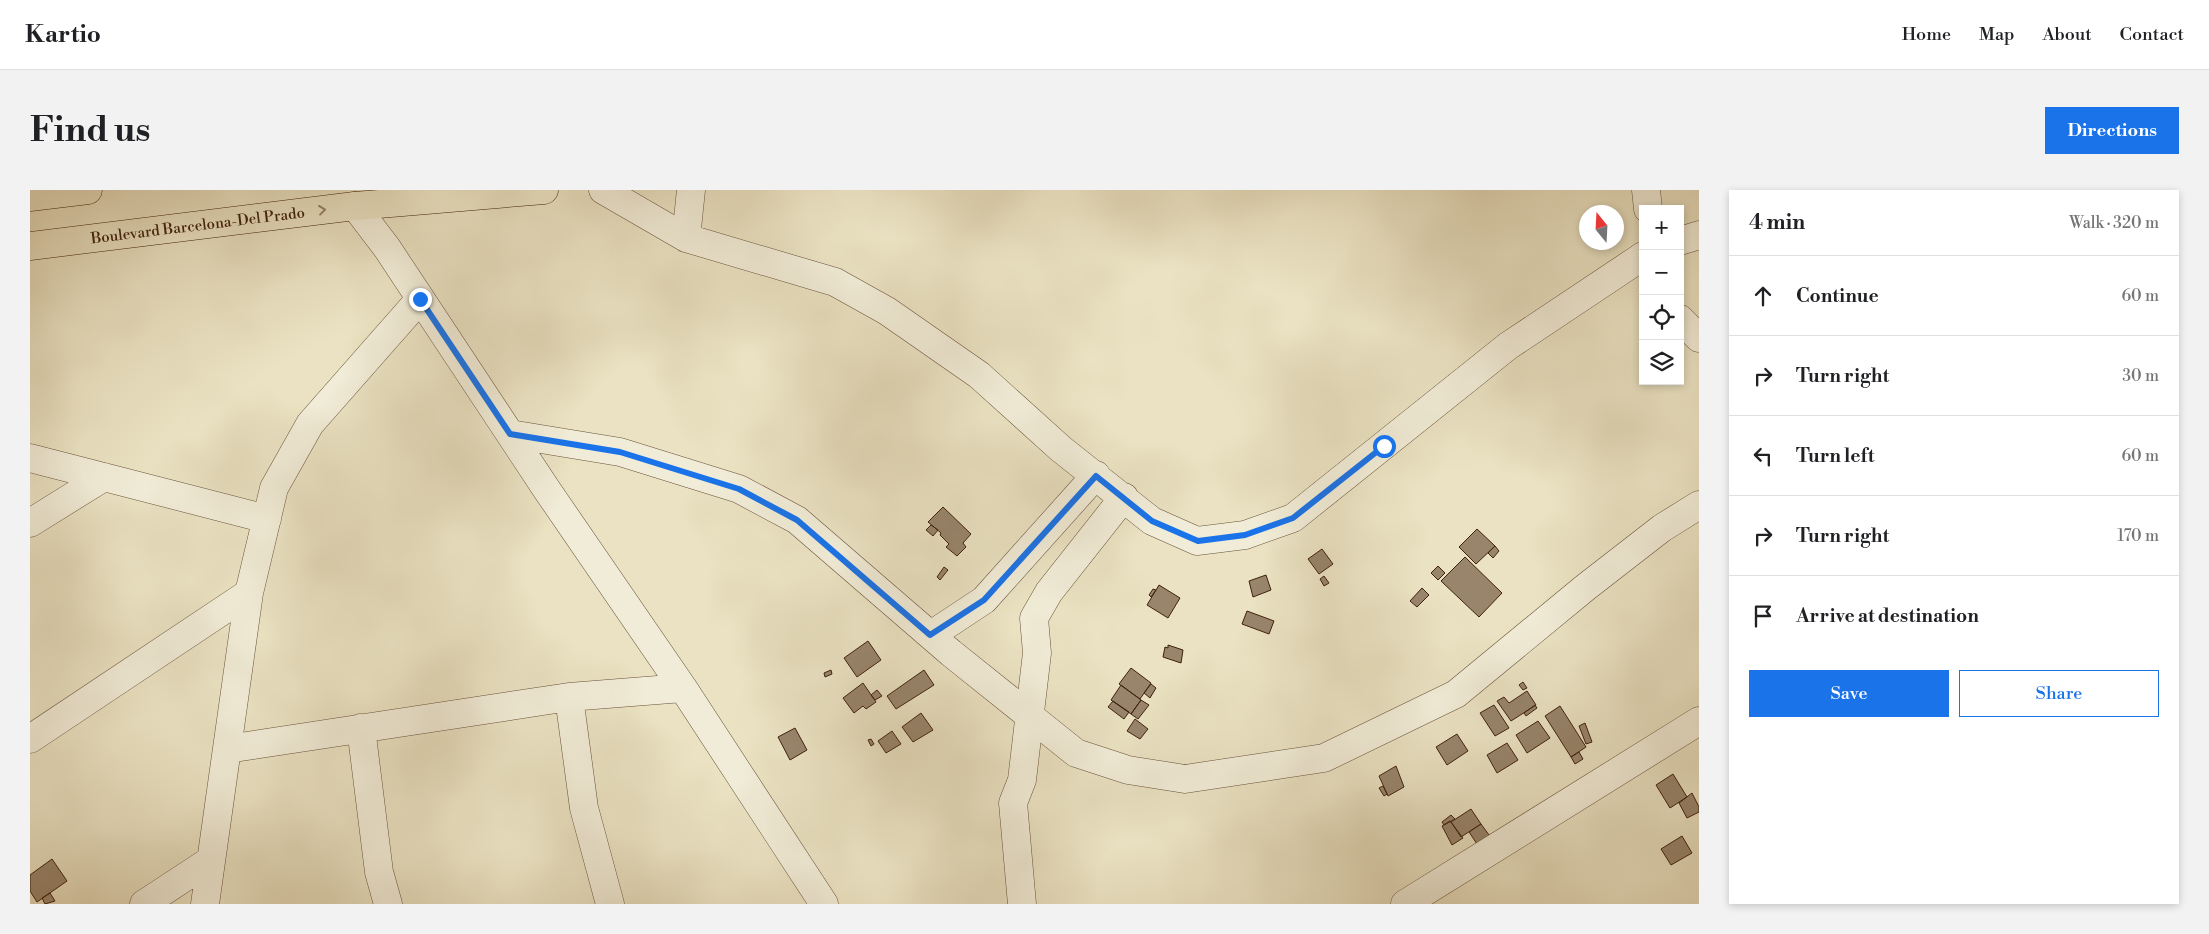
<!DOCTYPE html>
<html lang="en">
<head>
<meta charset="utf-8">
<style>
  body { margin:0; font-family:"Libre Bodoni",serif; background:#f2f2f2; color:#202124 }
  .controls { position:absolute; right:15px; top:15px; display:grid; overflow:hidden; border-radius:0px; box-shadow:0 2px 8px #0003 }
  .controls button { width:45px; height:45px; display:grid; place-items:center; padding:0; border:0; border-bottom:1px solid #e0e0e0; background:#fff; color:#202124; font:25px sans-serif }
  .compass { position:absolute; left:1549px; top:15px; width:45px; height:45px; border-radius:50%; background:#fff; box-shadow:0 2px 8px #0003; rotate:342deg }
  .stop { position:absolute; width:15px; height:15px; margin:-11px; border:4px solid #1a73e8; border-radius:50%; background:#fff }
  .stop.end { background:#1a73e8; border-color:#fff; box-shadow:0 1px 5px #0008 }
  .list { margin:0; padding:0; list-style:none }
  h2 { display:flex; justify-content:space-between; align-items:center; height:65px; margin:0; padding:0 20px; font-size:21px }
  h2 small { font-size:16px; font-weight:400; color:#757577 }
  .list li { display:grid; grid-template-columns:32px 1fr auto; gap:15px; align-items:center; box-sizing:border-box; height:80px; padding:0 20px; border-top:1px solid #e0e0e0 }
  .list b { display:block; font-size:19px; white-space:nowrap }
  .list em { font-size:16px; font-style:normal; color:#757577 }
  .actions { display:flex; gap:10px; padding:15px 20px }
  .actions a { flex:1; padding:11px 0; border:1px solid #1a73e8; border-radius:0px; text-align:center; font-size:18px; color:#1a73e8 }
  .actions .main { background:#1a73e8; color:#fff }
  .icon { flex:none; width:28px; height:28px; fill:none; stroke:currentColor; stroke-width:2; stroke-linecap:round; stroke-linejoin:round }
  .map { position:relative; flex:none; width:1669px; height:714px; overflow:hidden; border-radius:0px }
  header { display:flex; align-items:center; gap:30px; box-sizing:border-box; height:70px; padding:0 25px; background:#fff; border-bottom:1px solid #e0e0e0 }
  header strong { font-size:24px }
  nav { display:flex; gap:28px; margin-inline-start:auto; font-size:18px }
  .intro { display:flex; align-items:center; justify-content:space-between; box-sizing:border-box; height:120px; padding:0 30px }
  h1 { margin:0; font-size:35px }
  .button { padding:12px 22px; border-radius:0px; background:#1a73e8; color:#fff; font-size:18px; font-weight:700 }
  main { display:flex; gap:30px; padding:0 30px }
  aside { flex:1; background:#fff; border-radius:0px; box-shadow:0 2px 8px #0003 }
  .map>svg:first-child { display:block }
</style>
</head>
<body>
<header>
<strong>Kartio</strong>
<nav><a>Home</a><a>Map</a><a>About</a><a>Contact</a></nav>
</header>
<div class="intro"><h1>Find us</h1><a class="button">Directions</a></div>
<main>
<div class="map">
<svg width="1669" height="714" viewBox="0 0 1669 714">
  <rect width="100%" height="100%" fill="#eae2c2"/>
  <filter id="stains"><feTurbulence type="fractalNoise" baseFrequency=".004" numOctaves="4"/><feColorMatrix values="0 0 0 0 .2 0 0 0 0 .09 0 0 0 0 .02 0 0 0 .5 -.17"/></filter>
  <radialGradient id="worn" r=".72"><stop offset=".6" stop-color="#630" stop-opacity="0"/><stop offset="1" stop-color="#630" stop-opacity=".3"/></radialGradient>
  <path fill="#98856c" stroke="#40210e" d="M 913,317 L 941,344 L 933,353 L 936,357 L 927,366 L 916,357 L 919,354 L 910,345 L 911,343 L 898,332 Z
    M 901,335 L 908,340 L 903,346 L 896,340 Z
    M 1447,339 L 1465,356 L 1446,374 L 1429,357 Z
    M 1465,356 L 1469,361 L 1463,368 L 1458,363 Z
    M 1292,359 L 1303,374 L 1289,384 L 1278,369 Z
    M 1435,367 L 1472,403 L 1449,427 L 1411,391 Z
    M 1408,376 L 1415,383 L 1408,390 L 1401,383 Z
    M 914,377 L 918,380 L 910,390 L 907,387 Z
    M 1236,385 L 1241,400 L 1223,407 L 1219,391 Z
    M 1294,386 L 1299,393 L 1294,396 L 1290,389 Z
    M 1129,395 L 1150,408 L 1138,428 L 1117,415 Z
    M 1392,398 L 1399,405 L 1387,417 L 1380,411 Z
    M 1123,399 L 1126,400 L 1121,407 L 1119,405 Z
    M 1217,421 L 1244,431 L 1239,444 L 1212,434 Z
    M 838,451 L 851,470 L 827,487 L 814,468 Z
    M 1138,455 L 1153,460 L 1151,473 L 1133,467 L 1135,457 L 1138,458 Z
    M 1101,478 L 1121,493 L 1110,509 L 1089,494 Z
    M 801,480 L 802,484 L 795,487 L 794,483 Z
    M 894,480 L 904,495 L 866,519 L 857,506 Z
    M 1493,492 L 1497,498 L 1493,500 L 1489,495 Z
    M 833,493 L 846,512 L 836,519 L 833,516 L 824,523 L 813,508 Z
    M 1121,494 L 1126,498 L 1120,508 L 1114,503 Z
    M 1091,495 L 1111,510 L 1101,524 L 1081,510 Z
    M 847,500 L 852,506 L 845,510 L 841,505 Z
    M 1497,501 L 1506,515 L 1481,531 L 1467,511 L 1474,507 L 1479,513 Z
    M 1111,510 L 1119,515 L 1108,529 L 1101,524 Z
    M 1083,511 L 1099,522 L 1094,529 L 1078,517 Z
    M 1464,515 L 1479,538 L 1465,546 L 1450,523 Z
    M 1505,515 L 1507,518 L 1496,526 L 1494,523 Z
    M 1530,516 L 1556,557 L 1541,567 L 1515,526 Z
    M 891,523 L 903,540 L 883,552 L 872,537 Z
    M 1105,529 L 1118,539 L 1110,549 L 1097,541 Z
    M 1508,531 L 1520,548 L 1497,563 L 1486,545 Z
    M 1555,533 L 1562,552 L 1556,554 L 1549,536 Z
    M 765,538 L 777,560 L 760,570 L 748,547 Z
    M 862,541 L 871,554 L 856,563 L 848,551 Z
    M 1427,544 L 1438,561 L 1417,575 L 1406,557 Z
    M 841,549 L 844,554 L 841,556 L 838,550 Z
    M 1477,553 L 1488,570 L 1467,583 L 1457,565 Z
    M 1549,562 L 1553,569 L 1545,574 L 1541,567 Z
    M 1366,576 L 1374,597 L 1358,606 L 1349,586 Z
    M 1643,584 L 1657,607 L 1640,618 L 1626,595 Z
    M 1353,596 L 1357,604 L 1354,606 L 1349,598 Z
    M 1662,603 L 1669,617 L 1669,622 L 1657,628 L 1649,613 Z
    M 1441,619 L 1451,634 L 1431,647 L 1421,632 Z
    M 1421,625 L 1425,629 L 1414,635 L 1412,632 Z
    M 1420,631 L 1433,648 L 1422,655 L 1412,636 Z
    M 1451,634 L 1462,649 L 1449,657 L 1439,642 Z
    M 1652,646 L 1662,663 L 1641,675 L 1631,659 Z
    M 22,669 L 37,691 L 7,712 L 0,701 L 0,685 Z
    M 20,703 L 25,711 L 15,714 L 12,708 Z"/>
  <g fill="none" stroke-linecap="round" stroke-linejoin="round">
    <defs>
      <path id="minor" d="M 573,0 L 656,48 L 805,92 L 857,121 L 949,185 L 1031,259 L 1122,331 L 1167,351 L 1215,345 L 1263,328 L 1478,156 L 1613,66
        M 1616,0 L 1618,19
        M 325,16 L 357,58 L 517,300 L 653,498 L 794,714
        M 656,48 L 661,0
        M 1650,51 L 1669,45
        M 1650,129 L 1669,148
        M 480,244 L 590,262 L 709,299 L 767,330 L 921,463 L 1046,563 L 1098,580 L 1155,589 L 1294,568 L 1426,504 L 1556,397 L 1632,338 L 1669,315
        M 0,268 L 237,329
        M 0,333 L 74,287
        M 901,445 L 954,410 L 1066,285
        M 539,507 L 554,618 L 580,714
        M 331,538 L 349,682 L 358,714
        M 0,549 L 219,403
        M 197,559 L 539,507 L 653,498
        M 114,714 L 181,670
        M 175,714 L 219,403 L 244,298 L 280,234 L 390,109
        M 992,714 L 983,613 L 992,590 L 1007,463 L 1004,428 L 1019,402 L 1094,307
        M 1375,714 L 1669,531"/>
      <g id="major">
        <path d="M 0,7 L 58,0"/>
        <path id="s1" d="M 0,56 L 325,16 L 514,0"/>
      </g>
    </defs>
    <use href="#minor" stroke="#6a513b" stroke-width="29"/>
    <use href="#major" stroke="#40210e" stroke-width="29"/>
    <use href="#minor" stroke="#f1ecd7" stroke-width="28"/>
    <use href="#major" stroke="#eae2c2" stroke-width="28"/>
  </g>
  <defs><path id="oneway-chevron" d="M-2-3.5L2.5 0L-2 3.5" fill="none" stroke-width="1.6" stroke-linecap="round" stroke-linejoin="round" transform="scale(1.25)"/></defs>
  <use stroke="#958268" href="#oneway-chevron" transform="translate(292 20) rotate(-7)"/>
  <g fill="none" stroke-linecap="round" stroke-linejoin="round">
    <path stroke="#1a73e8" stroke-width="6" d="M 390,109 L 480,244 L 590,262 L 709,299 L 767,330 L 900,445 L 954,410 L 1066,286 L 1122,331 L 1168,351 L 1215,345 L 1263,328 L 1354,256"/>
  </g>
  <g text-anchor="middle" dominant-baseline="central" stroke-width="4.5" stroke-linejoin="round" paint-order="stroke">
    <g font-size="15" fill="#40210e" stroke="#f1ecd7">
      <text stroke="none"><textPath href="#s1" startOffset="169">Boulevard Barcelona-Del Prado</textPath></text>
    </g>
  </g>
  <rect width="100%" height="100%" filter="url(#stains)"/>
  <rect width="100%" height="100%" fill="url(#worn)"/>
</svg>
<div class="controls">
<button>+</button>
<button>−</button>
<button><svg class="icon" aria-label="locate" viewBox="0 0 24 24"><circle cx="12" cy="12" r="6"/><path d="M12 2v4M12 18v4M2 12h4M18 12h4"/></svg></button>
<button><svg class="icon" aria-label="layers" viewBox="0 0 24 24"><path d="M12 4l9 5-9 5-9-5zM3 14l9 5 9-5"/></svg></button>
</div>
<svg class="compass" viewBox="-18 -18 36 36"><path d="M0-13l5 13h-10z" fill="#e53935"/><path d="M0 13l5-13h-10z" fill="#757577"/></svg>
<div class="stop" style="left:1354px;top:256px"></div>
<div class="stop end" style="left:390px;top:109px"></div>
</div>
<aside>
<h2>4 min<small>Walk · 320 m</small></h2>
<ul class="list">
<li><svg class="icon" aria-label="ahead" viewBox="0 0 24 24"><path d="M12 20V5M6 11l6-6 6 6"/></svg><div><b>Continue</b></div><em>60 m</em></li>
<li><svg class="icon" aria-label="right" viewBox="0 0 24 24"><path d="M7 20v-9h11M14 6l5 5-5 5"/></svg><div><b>Turn right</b></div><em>30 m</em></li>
<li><svg class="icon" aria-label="left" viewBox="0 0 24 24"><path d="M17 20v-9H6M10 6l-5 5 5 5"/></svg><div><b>Turn left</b></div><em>60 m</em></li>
<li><svg class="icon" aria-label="right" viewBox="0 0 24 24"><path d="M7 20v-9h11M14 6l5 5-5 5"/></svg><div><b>Turn right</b></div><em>170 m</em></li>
<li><svg class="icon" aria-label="arrive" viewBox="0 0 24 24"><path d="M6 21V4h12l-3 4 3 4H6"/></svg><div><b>Arrive at destination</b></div></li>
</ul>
<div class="actions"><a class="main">Save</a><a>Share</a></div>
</aside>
</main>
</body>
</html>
